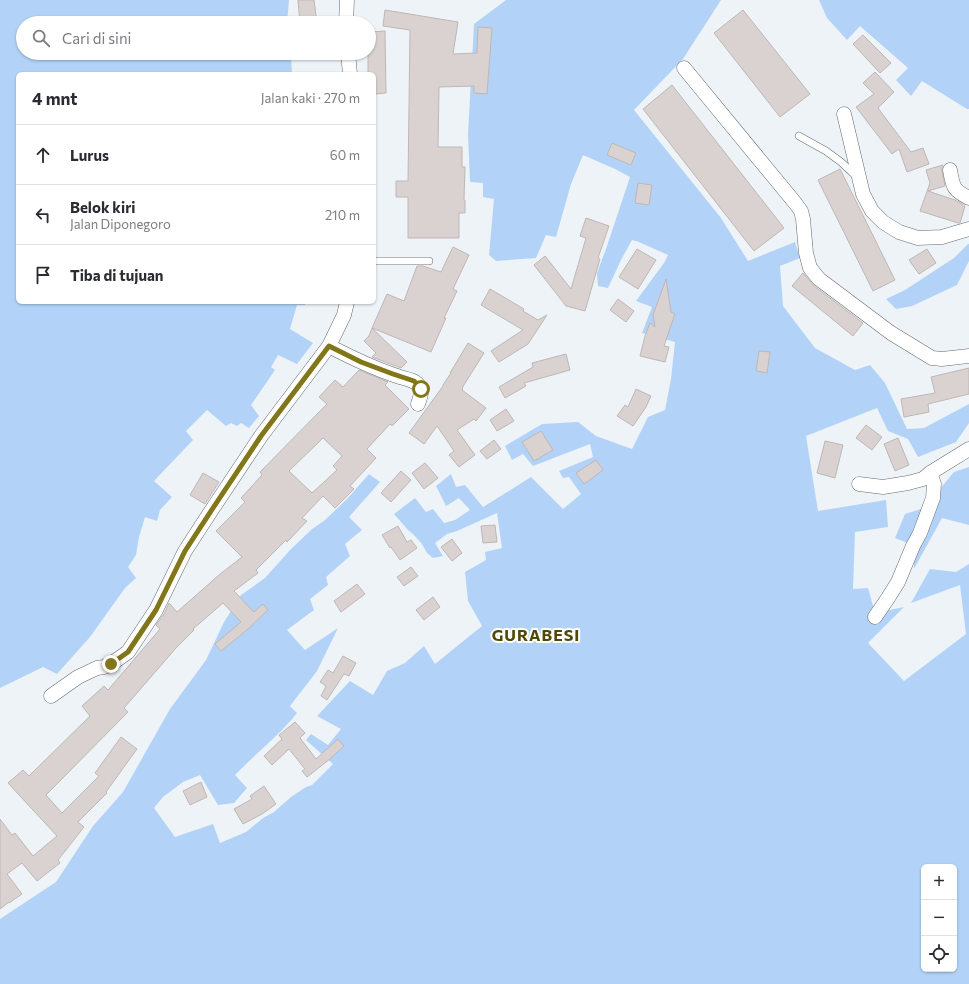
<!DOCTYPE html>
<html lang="id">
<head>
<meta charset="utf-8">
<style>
  body { margin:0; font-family:Commissioner,sans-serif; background:#f7f7f7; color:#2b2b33 }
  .controls { position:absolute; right:12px; bottom:12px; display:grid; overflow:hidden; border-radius:6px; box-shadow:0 1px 3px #0004 }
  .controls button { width:36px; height:36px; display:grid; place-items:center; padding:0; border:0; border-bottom:1px solid #e1e1e2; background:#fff; color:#2b2b33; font:20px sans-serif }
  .stop { position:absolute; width:12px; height:12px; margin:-9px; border:3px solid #81761a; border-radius:50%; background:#fff }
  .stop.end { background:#81761a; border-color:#fff; box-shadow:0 1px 4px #0008 }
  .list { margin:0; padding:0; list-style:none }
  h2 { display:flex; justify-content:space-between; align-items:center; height:52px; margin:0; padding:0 16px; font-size:17px }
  h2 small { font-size:13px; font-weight:400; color:#7c7c81 }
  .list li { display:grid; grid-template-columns:26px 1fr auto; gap:12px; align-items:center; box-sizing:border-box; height:60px; padding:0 16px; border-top:1px solid #e1e1e2 }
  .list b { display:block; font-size:15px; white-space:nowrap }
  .list p { margin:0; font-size:13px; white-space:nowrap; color:#7c7c81 }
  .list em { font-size:13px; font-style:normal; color:#7c7c81 }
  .icon { flex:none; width:22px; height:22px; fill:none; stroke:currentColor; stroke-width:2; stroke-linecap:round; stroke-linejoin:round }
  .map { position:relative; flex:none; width:969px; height:984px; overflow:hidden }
  .search { position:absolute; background:#fff; box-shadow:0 1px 3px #0004; left:16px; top:16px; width:360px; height:44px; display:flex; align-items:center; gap:10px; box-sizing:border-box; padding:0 14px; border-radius:22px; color:#7c7c81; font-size:15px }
  .panel { position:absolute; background:#fff; box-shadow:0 1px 3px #0004; left:16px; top:72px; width:360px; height:232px; border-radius:6px }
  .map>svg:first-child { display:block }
</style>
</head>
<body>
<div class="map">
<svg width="969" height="984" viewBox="0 0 969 984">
  <rect width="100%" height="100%" fill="#eef3f8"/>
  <path fill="#b2d3f7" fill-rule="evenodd" d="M 0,0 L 289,0 L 287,23 L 23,23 L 23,53 L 282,53 L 282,54 L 291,56 L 292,74 L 18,74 L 18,302 L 306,302 L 305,305 L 297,305 L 290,329 L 313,343 L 297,364 L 278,355 L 271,367 L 275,370 L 251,405 L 259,416 L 249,428 L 241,423 L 237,426 L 231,423 L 226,426 L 207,410 L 186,431 L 193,440 L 154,481 L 172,497 L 160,510 L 157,521 L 145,517 L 139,537 L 136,555 L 128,567 L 136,578 L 125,588 L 90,637 L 57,674 L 43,667 L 0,688 Z
    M 506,0 L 721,0 L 683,59 L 634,110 L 721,218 L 748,261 L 795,242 L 800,258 L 780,266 L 783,306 L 815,348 L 855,370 L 870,365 L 885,383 L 907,429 L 924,428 L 969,404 L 969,423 L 956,442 L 918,457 L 908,439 L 888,431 L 877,408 L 806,436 L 818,511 L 886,500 L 888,527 L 855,532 L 853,589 L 868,588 L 875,613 L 904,607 L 868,643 L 904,681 L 966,634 L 960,585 L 911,603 L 930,569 L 956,572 L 969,564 L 969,984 L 0,984 L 0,919 L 56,882 L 93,826 L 123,792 L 170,709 L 206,660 L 224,622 L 241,595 L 265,578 L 290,550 L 312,529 L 325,520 L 347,499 L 369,474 L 380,482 L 349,517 L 362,530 L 345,544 L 350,556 L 326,577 L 328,585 L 310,599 L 314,610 L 287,630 L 305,650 L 338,628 L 317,671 L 290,706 L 297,713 C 279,736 255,754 235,775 L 247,788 L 234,803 L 218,805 L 200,775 L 183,782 L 163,797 L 154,808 L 175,837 L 213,824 L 220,843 L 246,832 L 263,818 L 274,812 L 291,797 L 306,787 L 312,785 L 333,764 L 306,740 L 311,734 L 328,745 L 341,729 L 317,716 L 350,681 L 373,695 L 387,671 L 405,663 L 424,646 L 435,664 L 482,626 L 468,601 L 465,572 L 486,560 L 485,552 L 502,548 L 497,513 L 457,531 L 447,534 L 435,543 L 443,556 L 433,558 L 427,553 L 422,544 L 413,534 L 408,530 L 394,514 L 415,498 L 426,512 L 433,509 L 444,523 L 455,520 L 470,510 L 459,498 L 446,506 L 436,486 L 451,474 L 456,487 L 465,485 L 483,507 L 531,477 L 563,509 L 581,494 L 569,477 L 563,478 L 559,471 L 593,457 L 590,444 L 533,466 L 523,454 L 512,460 L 505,446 L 542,424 L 578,422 L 596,436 L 632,449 L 648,417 L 665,410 L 671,379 L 675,342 L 642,333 L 652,307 L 636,301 L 664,263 L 668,255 L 639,242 L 632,240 L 621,260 L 608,288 L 598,286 L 597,273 L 606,249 L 630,177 L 615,169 L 583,155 L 571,184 L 556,237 L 546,235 L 536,258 L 496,261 L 489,255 L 494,199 L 483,197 L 483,183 L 470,182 L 468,134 L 474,24 ZM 924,867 L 954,867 L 954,969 L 924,969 Z
    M 819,0 L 969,0 L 969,109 L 967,109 L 922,81 L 911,96 L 896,80 L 908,68 L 860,26 L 847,40 L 827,18 Z
    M 968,244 L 969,244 L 969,261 L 957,285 L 912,306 L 896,309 L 886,299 L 905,290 L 954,258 Z
    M 969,467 L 969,525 L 942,518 L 914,569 L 913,545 L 895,538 L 905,514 L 924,508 L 954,472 Z"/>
  <path fill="#d9d2d0" stroke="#beb7b6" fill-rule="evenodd" d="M 298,0 L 314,0 L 317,23 L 300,23 Z
    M 385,10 L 458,22 L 453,54 L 477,53 L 478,27 L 492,28 L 487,94 L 474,93 L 474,86 L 439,87 L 438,147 L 462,147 L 462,167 L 465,167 L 464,200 L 465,200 L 465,213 L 459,213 L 459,238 L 408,238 L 408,197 L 396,197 L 396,181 L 408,181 L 410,30 L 383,26 Z
    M 743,10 L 810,94 L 780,117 L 714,33 Z
    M 385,31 L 386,93 L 374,94 L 374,74 L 368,74 L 368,53 L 369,53 L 369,32 Z
    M 863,35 L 891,63 L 880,73 L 853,44 Z
    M 875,72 L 894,92 L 878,108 L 911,152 L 923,148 L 929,164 L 907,172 L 899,149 L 892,154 L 856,107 L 874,94 L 863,83 Z
    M 672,85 L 784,228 L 754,251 L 643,109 Z
    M 612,143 L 636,153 L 631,165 L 607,155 Z
    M 943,165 L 942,167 L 942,171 L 945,186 L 928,191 L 955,200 L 965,206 L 960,223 L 958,223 L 920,211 L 930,183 L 926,170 Z
    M 840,169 L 895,280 L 873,291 L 818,180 Z
    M 638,183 L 652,185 L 649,205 L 635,203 Z
    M 586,218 L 609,226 L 598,258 L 600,259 L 585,311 L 566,306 L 534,265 L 545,256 L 571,289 L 586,238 L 580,236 Z
    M 453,247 L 469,255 L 453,289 L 457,291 L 444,318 L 446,318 L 431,352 L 372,328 L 387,294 L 404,301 L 417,266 L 423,266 L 441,272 Z
    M 637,249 L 656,260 L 638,289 L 619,277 Z
    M 927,249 L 936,263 L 919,274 L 909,260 Z
    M 803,273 L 814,286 L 863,323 L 853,336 L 792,286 Z
    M 666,279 L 671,312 L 675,314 L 664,346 L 669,347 L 665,362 L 640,356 L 645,336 L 650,323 L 655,327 L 653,315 Z
    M 490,289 L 524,309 L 523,311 L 538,320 L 547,315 L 528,344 L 499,362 L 491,351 L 523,330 L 481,305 Z
    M 618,299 L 634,311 L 626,322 L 610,310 Z
    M 372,328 L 407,362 L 401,368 L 372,357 L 376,353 L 364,341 L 369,336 Z
    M 468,343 L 484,353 L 462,388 L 463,389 L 462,390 L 486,408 L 476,421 L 474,419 L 457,430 L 475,455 L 459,467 L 449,455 L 454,451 L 437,426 L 424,444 L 409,433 L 443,386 L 443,385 L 451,373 L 450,373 Z
    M 759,351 L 770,352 L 767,373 L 756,371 Z
    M 566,354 L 570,370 L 524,383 L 526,386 L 505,398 L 499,387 L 533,367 L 532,363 Z
    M 969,368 L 969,394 L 928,404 L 929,412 L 904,417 L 901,399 L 935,393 L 931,377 Z
    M 359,370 L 388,382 L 385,385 L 409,409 L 392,426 L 390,424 L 367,449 L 376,458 L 350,486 L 354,489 L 335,508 L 323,496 L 302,518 L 307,521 L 287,542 L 286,540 L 256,570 L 258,573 L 234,591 L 254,612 L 263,604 L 268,610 L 247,630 L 221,651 L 215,644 L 241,622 L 223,603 L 193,629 L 194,630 L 176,648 L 124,708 L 128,712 L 46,795 L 62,813 L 99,776 L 95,773 L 121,737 L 137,749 L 106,792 L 107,793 L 78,822 L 84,827 L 58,860 L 60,863 L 37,881 L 22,863 L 7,874 L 22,894 L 9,903 L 9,902 L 0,909 L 0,819 L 12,835 L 15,833 L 33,856 L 57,836 L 8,783 L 23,770 L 29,776 L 90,716 L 82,706 L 104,686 L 108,690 L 160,629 L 156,625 L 164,614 L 169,603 L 177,612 L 219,575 L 242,557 L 216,531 L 245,502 L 241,498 L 262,475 L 260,472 L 327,404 L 319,397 L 335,380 L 343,387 ZM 323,438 L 342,456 L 333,466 L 337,470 L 312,493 L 289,471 Z
    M 636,389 L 651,396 L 646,407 L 633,426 L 617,416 L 625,405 L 628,407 Z
    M 506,409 L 514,421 L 497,431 L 490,420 Z
    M 866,425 L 882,437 L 872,450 L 856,438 Z
    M 541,431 L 553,450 L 534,461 L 522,442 Z
    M 898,438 L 909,465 L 895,471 L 884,444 Z
    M 494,440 L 501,449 L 487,459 L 480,451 Z
    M 825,441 L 843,445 L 835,478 L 817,473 Z
    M 596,460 L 603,470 L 584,484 L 576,473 Z
    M 425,463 L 438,478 L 424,489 L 412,473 Z
    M 401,471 L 411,480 L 391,502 L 381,493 Z
    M 203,473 L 219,482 L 205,504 L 190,495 Z
    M 495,525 L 497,542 L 483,543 L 481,526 Z
    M 398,526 L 407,542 L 411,540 L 417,548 L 400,560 L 391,547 L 390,548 L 382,535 Z
    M 452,539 L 462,553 L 452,561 L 441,547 Z
    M 411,567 L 418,576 L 404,586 L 397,577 Z
    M 357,584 L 365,594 L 341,612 L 334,601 Z
    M 433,597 L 440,607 L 424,620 L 416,610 Z
    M 343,656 L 356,663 L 349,676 L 344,674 L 327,700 L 321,696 L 326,686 L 320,682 L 328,670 L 333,673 Z
    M 295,722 L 305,733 L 300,738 L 316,759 L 338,739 L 344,746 L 330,759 L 307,777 L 302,771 L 305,769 L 289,749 L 272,765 L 264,756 L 282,739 L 279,735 Z
    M 201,782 L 207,797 L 190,805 L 183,791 Z
    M 264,786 L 276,804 L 262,814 L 243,824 L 234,809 L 252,799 L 250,796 Z"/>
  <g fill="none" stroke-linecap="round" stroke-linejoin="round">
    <defs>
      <path id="service" d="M 799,136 L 826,151 L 841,162 L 856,176
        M 374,261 L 429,261"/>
      <path id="minor" d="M 346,23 L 347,0
        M 348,53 L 350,74
        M 684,68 L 796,204 L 801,211 L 803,219 L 806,253 L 810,268 L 819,279 L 891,333 L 932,358 L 942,359 L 969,356
        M 844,114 L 863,194 L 872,211 L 883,222 L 899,232 L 918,238 L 942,237 L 969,229
        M 950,170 C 953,187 953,190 969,198
        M 329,346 C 352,358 375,369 400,377 C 407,379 415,380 419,386 C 423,392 420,398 418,404
        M 859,484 L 883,487 L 908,483 L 923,479 L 930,473 L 969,449
        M 875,617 L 888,598 L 898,582 L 913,546 L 920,533 L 933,498 L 934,484 L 930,473
        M 51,696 L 78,677 L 97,668 L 104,667 L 111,664 L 128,652 L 156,610 L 185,551 L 213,508 L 261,436 L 329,346 L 344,315 L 347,302"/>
    </defs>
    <use href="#service" stroke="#676b6f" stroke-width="8"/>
    <use href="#minor" stroke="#676b6f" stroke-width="15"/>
    <use href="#service" stroke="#fff" stroke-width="7"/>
    <use href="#minor" stroke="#fff" stroke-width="14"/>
  </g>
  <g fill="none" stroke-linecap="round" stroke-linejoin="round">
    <path stroke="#81761a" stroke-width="5" d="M 111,664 L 128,652 L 156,610 L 185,551 L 213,508 L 261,436 L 329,346 L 361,362 L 393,374 L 414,381 L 419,386 L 421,389"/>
  </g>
  <g text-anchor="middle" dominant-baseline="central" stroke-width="4" stroke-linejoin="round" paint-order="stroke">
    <g font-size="16" font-weight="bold" letter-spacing="1" fill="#4f4806" stroke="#fff">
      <text x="536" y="634">GURABESI</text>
    </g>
  </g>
</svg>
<div class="controls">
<button>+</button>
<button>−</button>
<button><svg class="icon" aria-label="locate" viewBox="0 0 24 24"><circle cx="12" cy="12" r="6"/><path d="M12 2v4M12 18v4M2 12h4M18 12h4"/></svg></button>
</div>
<div class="stop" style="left:421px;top:389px"></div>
<div class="stop end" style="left:111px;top:664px"></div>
<div class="search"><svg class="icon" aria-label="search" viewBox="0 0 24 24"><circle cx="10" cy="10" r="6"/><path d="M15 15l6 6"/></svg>Cari di sini</div>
<section class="panel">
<h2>4 mnt<small>Jalan kaki · 270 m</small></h2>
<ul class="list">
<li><svg class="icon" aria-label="ahead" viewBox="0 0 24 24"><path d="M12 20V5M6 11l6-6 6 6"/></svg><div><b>Lurus</b></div><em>60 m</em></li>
<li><svg class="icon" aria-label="left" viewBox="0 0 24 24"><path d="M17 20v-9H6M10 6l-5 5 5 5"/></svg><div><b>Belok kiri</b><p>Jalan Diponegoro</p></div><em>210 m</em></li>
<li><svg class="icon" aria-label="arrive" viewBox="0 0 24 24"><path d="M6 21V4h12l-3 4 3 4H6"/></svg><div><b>Tiba di tujuan</b></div></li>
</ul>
</section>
</div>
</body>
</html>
